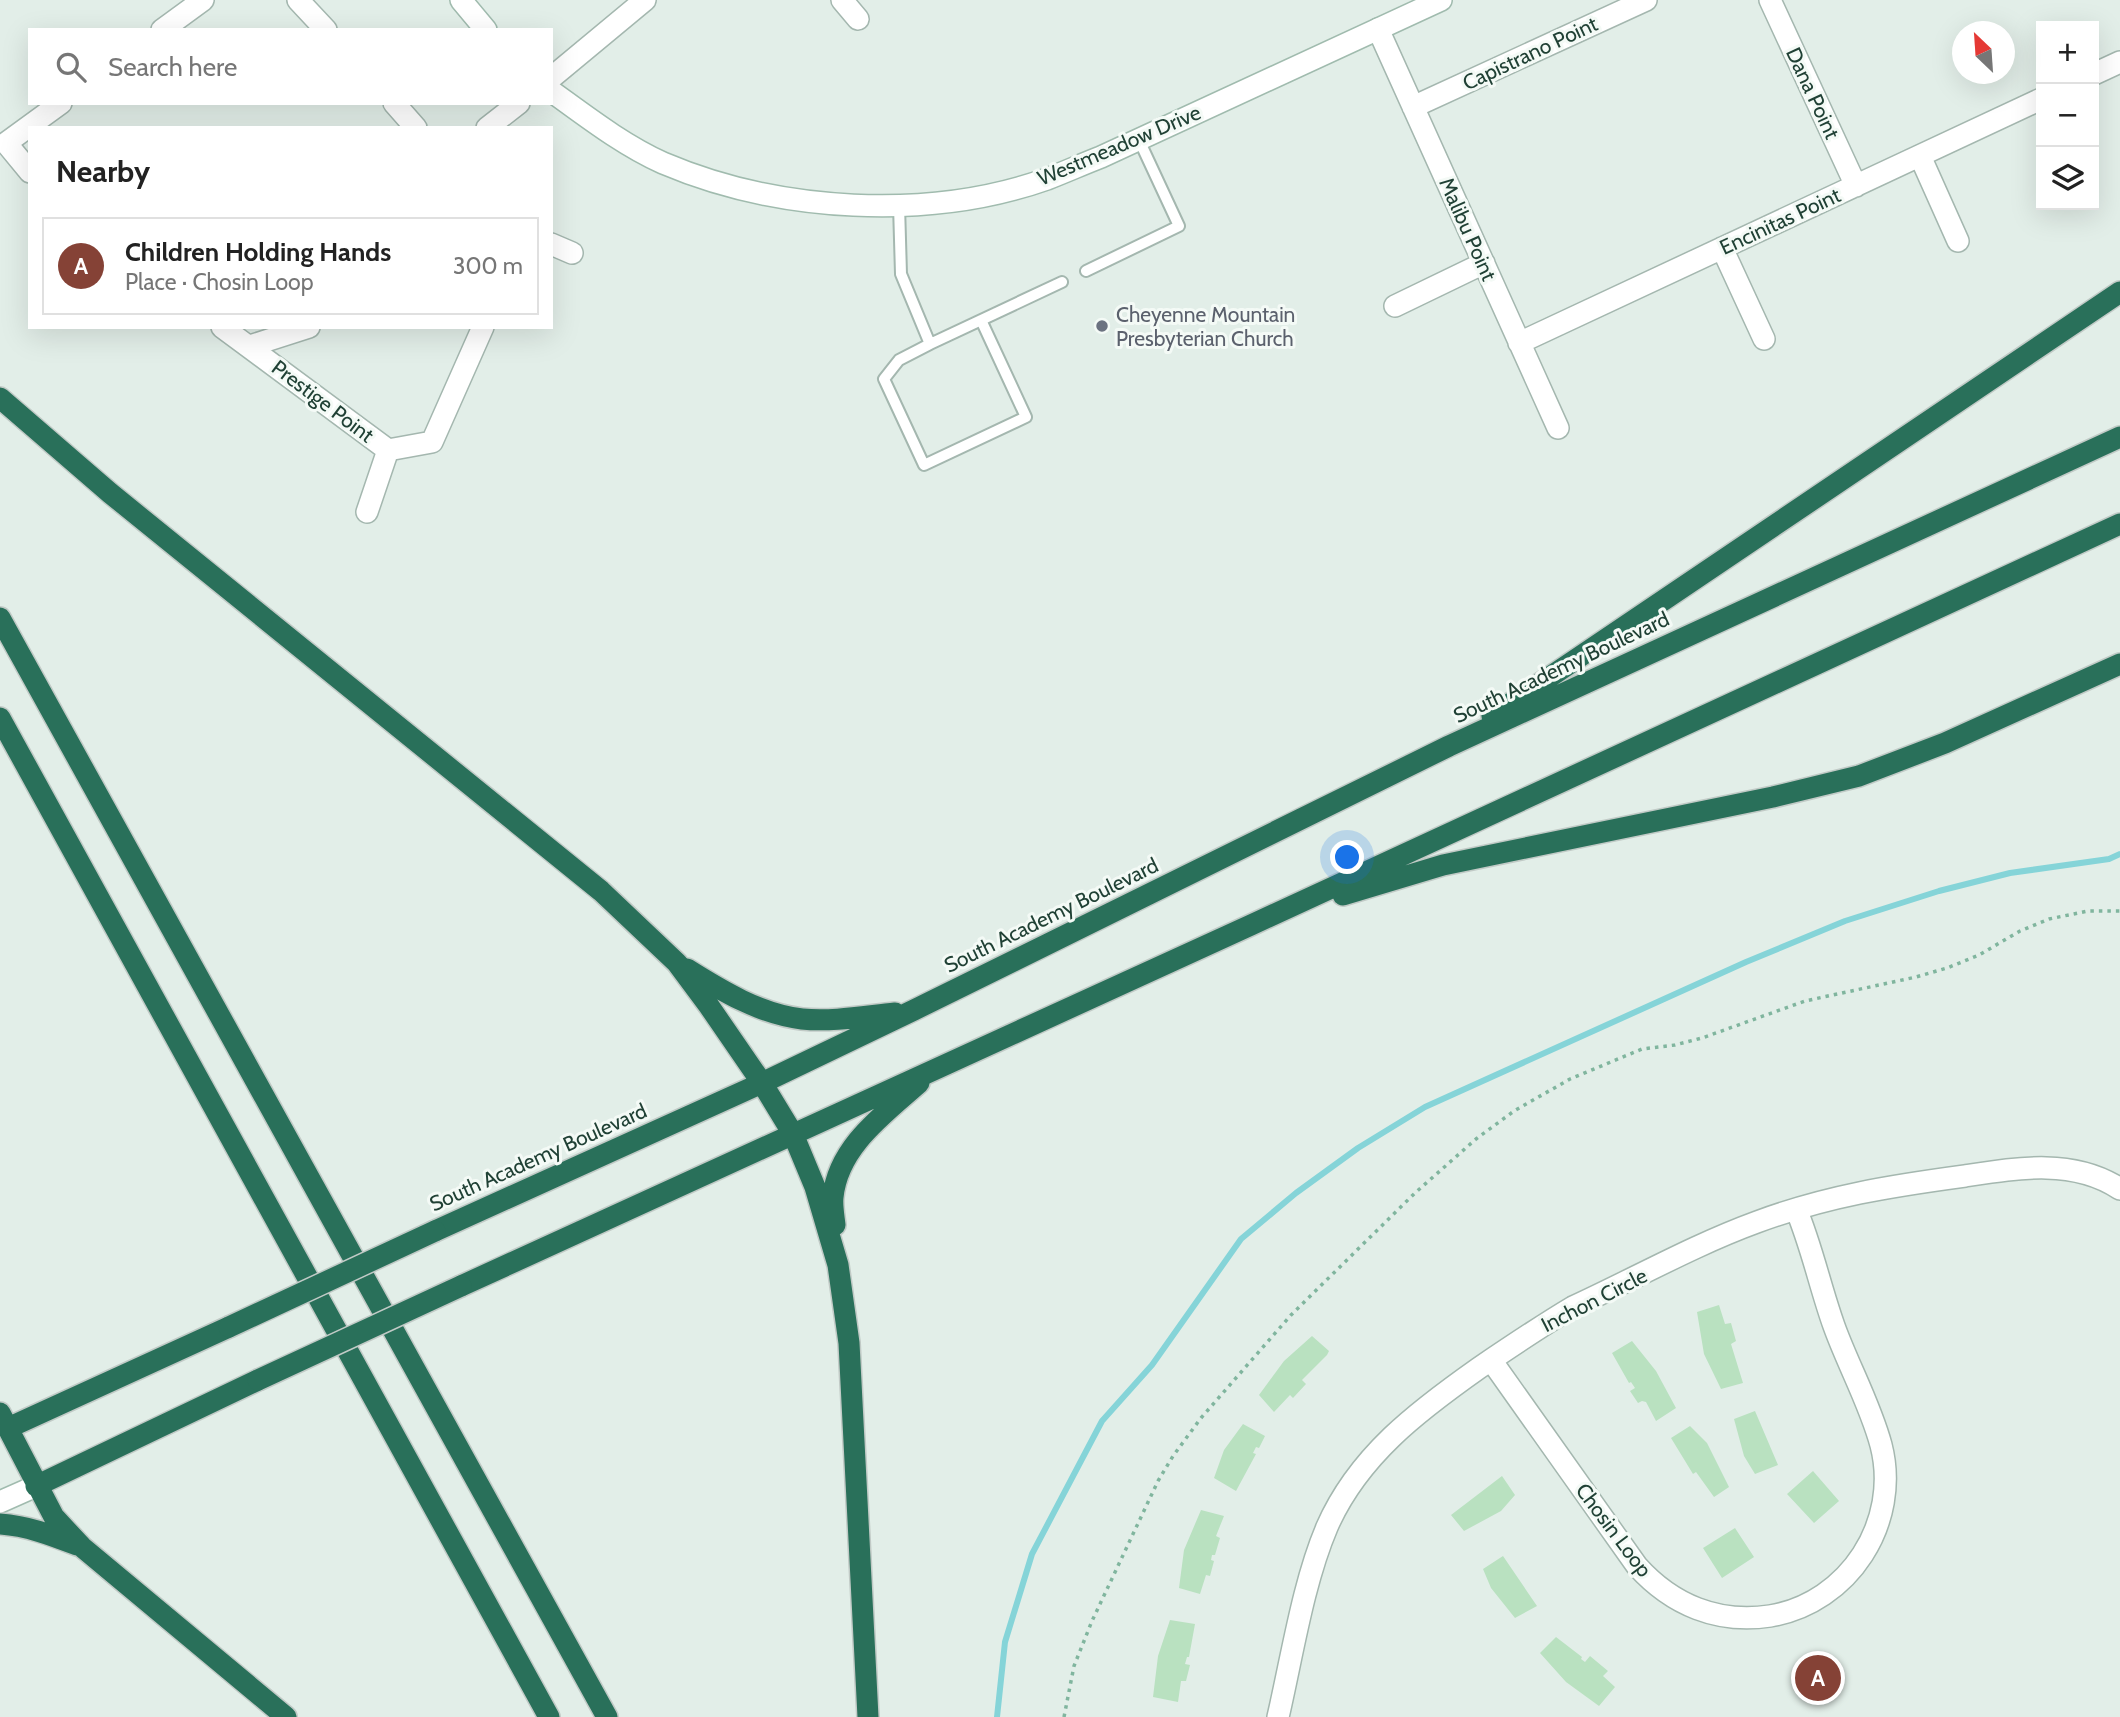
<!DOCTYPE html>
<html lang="en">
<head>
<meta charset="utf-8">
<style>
  body { margin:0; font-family:Cabin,sans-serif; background:#f2f2f2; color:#222 }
  .controls { position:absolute; right:21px; top:21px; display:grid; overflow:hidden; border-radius:0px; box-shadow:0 7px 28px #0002 }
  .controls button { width:63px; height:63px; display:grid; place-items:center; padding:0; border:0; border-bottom:2px solid #e0e0e0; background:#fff; color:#222; font:35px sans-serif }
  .compass { position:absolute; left:1952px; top:21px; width:63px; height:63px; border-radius:50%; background:#fff; box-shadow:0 7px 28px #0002; rotate:335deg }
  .you { position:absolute; left:1348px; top:858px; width:24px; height:24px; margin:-18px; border:5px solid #fff; border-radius:50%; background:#1a73e8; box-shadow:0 0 0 10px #1a73e833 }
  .badge { display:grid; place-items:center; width:46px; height:46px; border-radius:50%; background:#854236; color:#fff; font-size:23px; font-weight:700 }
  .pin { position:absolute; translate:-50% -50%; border:4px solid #fff; box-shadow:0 2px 7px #0006 }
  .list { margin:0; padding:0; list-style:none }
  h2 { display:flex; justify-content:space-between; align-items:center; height:91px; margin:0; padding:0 28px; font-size:30px }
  h2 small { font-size:23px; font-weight:400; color:#767676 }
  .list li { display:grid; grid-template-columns:46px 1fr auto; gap:21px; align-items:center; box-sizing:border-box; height:98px; margin:0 14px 14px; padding:0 14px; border:2px solid #e0e0e0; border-radius:0px }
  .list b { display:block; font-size:26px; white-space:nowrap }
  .list p { margin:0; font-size:23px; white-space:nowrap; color:#767676 }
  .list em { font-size:23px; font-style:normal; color:#767676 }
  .icon { flex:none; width:38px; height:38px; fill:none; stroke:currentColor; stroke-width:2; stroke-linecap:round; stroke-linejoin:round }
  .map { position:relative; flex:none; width:2120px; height:1717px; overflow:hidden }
  .search { position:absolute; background:#fff; box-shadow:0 7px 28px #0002; left:28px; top:28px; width:525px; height:77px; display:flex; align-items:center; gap:18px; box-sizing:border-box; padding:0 24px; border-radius:0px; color:#767676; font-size:26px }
  .panel { position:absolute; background:#fff; box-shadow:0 7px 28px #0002; left:28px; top:126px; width:525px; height:203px; border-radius:0px }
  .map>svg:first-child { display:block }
</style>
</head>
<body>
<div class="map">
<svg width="2120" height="1717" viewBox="0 0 2120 1717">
  <rect width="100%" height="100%" fill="#e2eee8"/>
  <path fill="#b9e1c0" d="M 1719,1305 L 1725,1324 L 1731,1323 L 1736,1341 L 1731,1344 L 1743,1383 L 1721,1389 L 1704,1354 L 1697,1312 Z
    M 1312,1336 L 1329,1351 L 1327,1355 L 1302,1380 L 1306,1384 L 1293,1398 L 1290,1395 L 1274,1412 L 1259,1395 L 1284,1361 Z
    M 1632,1341 L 1656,1371 L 1676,1408 L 1656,1421 L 1646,1402 L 1642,1401 L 1638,1403 L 1630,1391 L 1635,1388 L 1631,1382 L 1629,1383 L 1612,1353 Z
    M 1755,1411 L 1778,1465 L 1755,1474 L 1744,1456 L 1734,1419 Z
    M 1243,1424 L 1265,1436 L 1259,1448 L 1256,1447 L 1253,1453 L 1256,1454 L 1236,1491 L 1214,1478 L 1224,1450 Z
    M 1690,1426 L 1707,1443 L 1729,1487 L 1714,1497 L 1696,1472 L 1693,1474 L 1671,1438 Z
    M 1813,1471 L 1839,1501 L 1814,1523 L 1787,1494 Z
    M 1502,1476 L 1515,1495 L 1501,1511 L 1464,1531 L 1451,1515 Z
    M 1201,1510 L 1224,1516 L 1216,1536 L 1220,1538 L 1215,1555 L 1212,1555 L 1211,1560 L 1214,1561 L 1210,1576 L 1206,1575 L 1200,1594 L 1179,1588 L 1184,1550 Z
    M 1735,1528 L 1754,1557 L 1722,1578 L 1703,1548 Z
    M 1503,1556 L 1537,1606 L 1515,1618 L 1491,1588 L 1483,1569 Z
    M 1170,1620 L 1195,1624 L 1189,1657 L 1187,1657 L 1185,1664 L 1190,1665 L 1186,1681 L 1181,1681 L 1178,1702 L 1153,1697 L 1158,1656 Z
    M 1556,1637 L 1582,1657 L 1581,1659 L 1585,1662 L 1590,1656 L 1608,1671 L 1603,1676 L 1615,1687 L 1599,1706 L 1566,1682 L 1540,1653 Z"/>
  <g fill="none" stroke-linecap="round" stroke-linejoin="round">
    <path stroke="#85d4d8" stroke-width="6" d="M 997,1717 L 1005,1642 L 1032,1554 L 1102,1421 L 1152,1365 L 1241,1239 L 1296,1193 L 1358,1148 L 1425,1107 L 1746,962 L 1845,921 L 1939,891 L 2010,873 L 2109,859 L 2120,854"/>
    <defs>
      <path id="lane" d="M 899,205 L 901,274 L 930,344 L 1062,282
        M 1086,271 L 1179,226 L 1139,140
        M 930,344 L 899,360 L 884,379 L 924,465 L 1026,417 L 981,320"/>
      <path id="street" d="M 298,0 L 326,30
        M 842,0 L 858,19
        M 1770,0 L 1856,186
        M 1378,29 L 1558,428
        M 162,30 L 203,0
        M 2094,74 L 2120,62
        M 551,78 L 645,0
        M 394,103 L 416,128
        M 1413,107 L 1646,0
        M 487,128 L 519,103
        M 1920,156 L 1958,241
        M 30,172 L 6,143 L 61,103
        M 551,244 L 572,253
        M 1722,248 L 1764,339
        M 1395,306 L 1484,263
        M 222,327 L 388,450 L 432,442 L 483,327
        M 1519,343 L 2041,99
        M 250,346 L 309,327
        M 367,512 L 388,450
        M 1491,1360 L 1637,1566 C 1672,1605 1718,1624 1770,1616 C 1849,1603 1901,1522 1881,1445 C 1870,1404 1848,1365 1834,1326 C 1820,1287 1812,1247 1796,1209
        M 1278,1717 C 1292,1657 1303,1583 1327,1527 C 1358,1456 1418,1411 1479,1368 C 1510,1347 1541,1326 1573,1307 C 1634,1279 1694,1245 1757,1222 C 1827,1196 1891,1186 1965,1176 C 2016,1168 2074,1158 2120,1189"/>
      <path id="secondary" d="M 461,0 L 486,30
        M 551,91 C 587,117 623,145 663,163 C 778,212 928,221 1047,179 C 1065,172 1083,164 1101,157 L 1441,0
        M 0,1502 L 36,1486"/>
      <path id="highway" d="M 0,398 L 110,493 L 601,891 L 677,963 L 709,1006 L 762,1083 L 793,1134 L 815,1187 L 838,1265 L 849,1343 L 868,1717
        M 0,618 L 607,1717
        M 1492,716 L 2120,292
        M 0,718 L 549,1717
        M 1343,895 L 1443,865 L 1773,797 L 1859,776 L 1945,743 L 2120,664
        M 687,969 C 722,991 760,1014 802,1019 C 833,1022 865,1016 895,1013
        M 835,1225 C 834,1216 832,1206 833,1197 C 838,1147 883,1115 919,1083
        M 435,1231 L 762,1083 L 914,1010 L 1449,746 L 2120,437
        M 461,1286 L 1251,925 L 2120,524
        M 0,1413 L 54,1517 L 82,1547 L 286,1717
        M 8,1428 L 229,1327
        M 36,1486 L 258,1380
        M 0,1524 C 28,1526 51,1535 77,1545"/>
    </defs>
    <use href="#lane" stroke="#a4b7af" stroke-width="14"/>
    <use href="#street" stroke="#a4b7af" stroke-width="24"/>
    <use href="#secondary" stroke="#a0bbae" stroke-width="24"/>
    <use href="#highway" stroke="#c1cac6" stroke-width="24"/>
    <path stroke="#80b59e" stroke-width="3.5" stroke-dasharray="3.5 5" stroke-linecap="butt" d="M 1064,1717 L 1074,1666 L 1092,1621 L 1158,1481 L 1173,1456 L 1201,1418 L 1291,1315 L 1415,1193 L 1476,1139 L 1514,1111 L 1570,1079 L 1642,1049 L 1675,1045 L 1702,1038 L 1805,1001 L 1916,977 L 1947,968 L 1979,955 L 2020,931 L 2049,919 L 2088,911 L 2120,911"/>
    <use href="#lane" stroke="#fff" stroke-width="10"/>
    <use href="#street" stroke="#fff" stroke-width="21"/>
    <use href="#secondary" stroke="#fff" stroke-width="21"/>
    <use href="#highway" stroke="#29705a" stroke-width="21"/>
    <defs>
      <path id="highway-bridge" d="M 229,1327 L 435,1231
        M 258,1380 L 461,1286"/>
    </defs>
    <use href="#highway-bridge" stroke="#c1cac6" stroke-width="24" stroke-linecap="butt"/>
    <use href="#highway-bridge" stroke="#29705a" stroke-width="21"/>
  </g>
  <circle fill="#6b7280" stroke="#f4faf6" stroke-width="2.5" cx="1102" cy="326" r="7"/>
  <g text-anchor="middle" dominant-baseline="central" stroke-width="6" stroke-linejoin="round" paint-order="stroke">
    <g font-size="21" fill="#204135" stroke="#f4faf6">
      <text transform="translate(1530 53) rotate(-25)">Capistrano Point</text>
      <text transform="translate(1813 93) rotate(65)">Dana Point</text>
      <text transform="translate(1119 145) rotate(-23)">Westmeadow Drive</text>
      <text transform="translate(1780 221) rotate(-25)">Encinitas Point</text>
      <text transform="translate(1468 229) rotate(66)">Malibu Point</text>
      <text transform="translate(323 401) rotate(37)">Prestige Point</text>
      <text transform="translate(1561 667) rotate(-25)">South Academy Boulevard</text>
      <text transform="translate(1051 915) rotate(-26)">South Academy Boulevard</text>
      <text transform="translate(538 1157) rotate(-24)">South Academy Boulevard</text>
      <text transform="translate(1594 1300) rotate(-27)">Inchon Circle</text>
      <text transform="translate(1614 1530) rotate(53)">Chosin Loop</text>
    </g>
    <g font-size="21" fill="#5b616d" stroke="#f4faf6" text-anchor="start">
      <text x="1116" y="314">Cheyenne Mountain<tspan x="1116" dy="24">Presbyterian Church</tspan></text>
    </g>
  </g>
</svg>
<div class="controls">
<button>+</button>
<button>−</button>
<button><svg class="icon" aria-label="layers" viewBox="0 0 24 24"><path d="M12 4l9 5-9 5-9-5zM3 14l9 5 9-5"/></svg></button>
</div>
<svg class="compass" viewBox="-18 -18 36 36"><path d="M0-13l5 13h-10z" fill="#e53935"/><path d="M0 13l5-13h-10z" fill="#767676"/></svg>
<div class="you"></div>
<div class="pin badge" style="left:1818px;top:1678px">A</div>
<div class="search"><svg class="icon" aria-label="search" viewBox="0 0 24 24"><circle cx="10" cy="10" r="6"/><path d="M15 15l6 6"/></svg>Search here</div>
<section class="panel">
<h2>Nearby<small></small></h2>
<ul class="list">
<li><span class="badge">A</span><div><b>Children Holding Hands</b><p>Place · Chosin Loop</p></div><em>300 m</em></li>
</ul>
</section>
</div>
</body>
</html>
